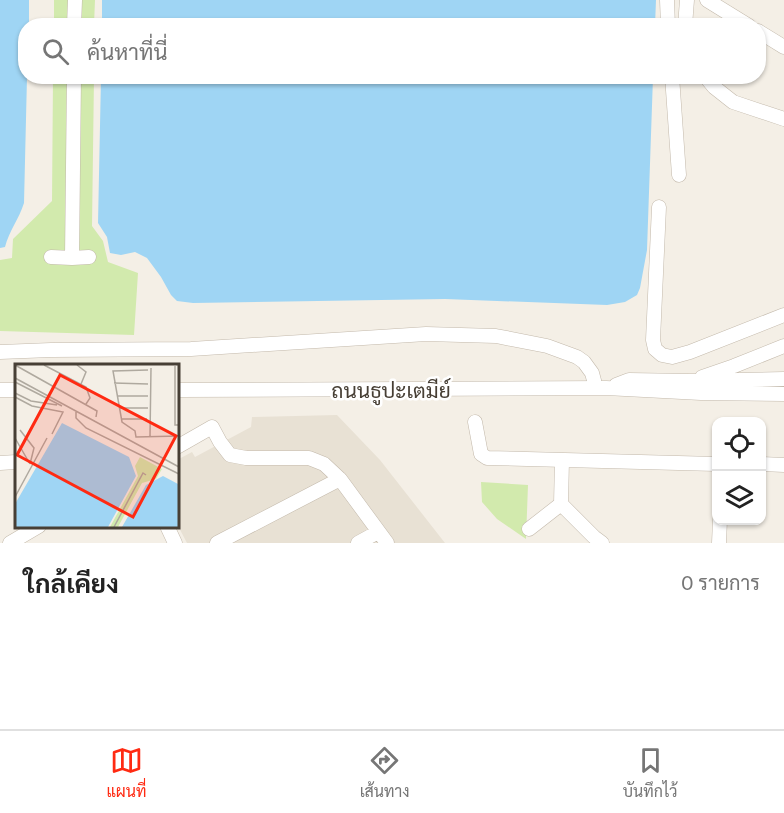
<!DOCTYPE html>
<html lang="th">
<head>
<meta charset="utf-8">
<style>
  body { margin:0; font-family:Lato,Sarabun,sans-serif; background:#f6f6f6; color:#222 }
  .controls { position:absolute; right:18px; bottom:18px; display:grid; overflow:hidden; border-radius:12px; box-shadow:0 2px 4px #0004 }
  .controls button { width:54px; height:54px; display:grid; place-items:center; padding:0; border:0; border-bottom:2px solid #e0e0e0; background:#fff; color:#222; font:30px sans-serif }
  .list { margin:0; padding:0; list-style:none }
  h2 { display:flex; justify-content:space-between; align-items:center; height:78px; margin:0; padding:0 24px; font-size:26px }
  h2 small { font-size:20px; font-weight:400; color:#767676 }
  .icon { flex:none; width:33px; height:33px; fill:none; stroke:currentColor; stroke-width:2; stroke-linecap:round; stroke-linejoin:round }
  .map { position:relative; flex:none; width:784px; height:543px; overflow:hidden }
  .search { position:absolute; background:#fff; box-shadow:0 2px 4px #0004; left:18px; right:18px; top:18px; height:66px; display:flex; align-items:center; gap:15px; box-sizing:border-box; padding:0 21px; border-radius:24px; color:#767676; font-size:22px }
  .sheet { height:186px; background:#fff }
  nav { display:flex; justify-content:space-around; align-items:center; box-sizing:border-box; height:84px; border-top:2px solid #e0e0e0; background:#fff; font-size:16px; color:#767676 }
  nav a { display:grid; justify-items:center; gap:3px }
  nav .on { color:#ff2a12 }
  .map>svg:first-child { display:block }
</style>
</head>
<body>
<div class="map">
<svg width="784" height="543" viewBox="0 0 784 543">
  <rect width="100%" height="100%" fill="#f4efe6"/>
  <path fill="#e8e1d4" d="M 337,415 L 380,460 L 445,543 L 187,543 L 177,524 L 177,460 L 192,452 L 195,457 L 251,427 L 252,417 Z"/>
  <path fill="#d2eaad" d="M 54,0 L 95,0 L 94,25 L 54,26 Z
    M 53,77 L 94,77 L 92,226 L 103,241 L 108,262 L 138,273 L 134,335 L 0,331 L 0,260 L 12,258 L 13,239 L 52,201 Z
    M 481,482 L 528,485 L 526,539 L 497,519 L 482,502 Z"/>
  <path fill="#9fd5f4" d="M 0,0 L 29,0 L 29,25 L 26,26 L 26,76 L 27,77 L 24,203 C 19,219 9,231 5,247 L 0,248 Z
    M 102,0 L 656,0 L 655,26 L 102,26 Z
    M 101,77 L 653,77 L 647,250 L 640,288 L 637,295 L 625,302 L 607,305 L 445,299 L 193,303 L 177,301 L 171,295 L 161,277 L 147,258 L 135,252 L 121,255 L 110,253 L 107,237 L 98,223 Z"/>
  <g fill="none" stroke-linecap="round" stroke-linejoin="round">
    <defs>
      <path id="minor" d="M 667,0 L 668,26
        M 707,0 L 749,26
        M 74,26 L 75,0
        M 685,26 L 687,0
        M 758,31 L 784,47
        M 672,76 L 679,175
        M 705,76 L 714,87 L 733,102 L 784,119
        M 659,207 L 653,340 L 655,349 L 662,355 L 672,357 L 690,352 L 784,315
        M 51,257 L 72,258 L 74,76
        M 72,258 L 89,257
        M 0,352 L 51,350 L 191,349 L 426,334 L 496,336 L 547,346 L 577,357 L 584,362 L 592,373 L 596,388
        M 702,377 L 734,366 L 784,346
        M 616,385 L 629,380 L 689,381 L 784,379
        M 0,390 L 16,390
        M 177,390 L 606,388 L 701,393 L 784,394
        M 475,422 L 481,454 L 487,458 L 716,464
        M 177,447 L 212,427 L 220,442 L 230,455 L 246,458 L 309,458 L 324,464 L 340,479 L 387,543
        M 562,460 L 561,504 L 594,537 L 602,543
        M 0,463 L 16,462
        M 762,464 L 784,465
        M 167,526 L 175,543
        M 529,529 L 561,504
        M 10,543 L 39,526
        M 217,543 L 340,479
        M 358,543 L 378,532
        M 719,543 L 720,520"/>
    </defs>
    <use href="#minor" stroke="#c3b9ab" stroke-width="15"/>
    <use href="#minor" stroke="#fff" stroke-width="14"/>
  </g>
  <g text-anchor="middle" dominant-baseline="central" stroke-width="5" stroke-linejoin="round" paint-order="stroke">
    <g font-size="21" fill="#473f35" stroke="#fff">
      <text x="391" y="389">ถนนธูปะเตมีย์</text>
    </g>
  </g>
  <g transform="translate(15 364)">
    <rect width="164" height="164" fill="#f4efe6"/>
    <path d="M 125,93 L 147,105 L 141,115 L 127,119 L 103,163 L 95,163 L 123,112 L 120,102 Z" fill="#d2eaad"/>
    <path d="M 47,59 L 114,93 L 121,112 L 93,163 L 0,163 L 0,140 ZM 148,112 L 163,120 L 163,163 L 107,163 L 131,121 Z" fill="#9fd5f4"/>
    <path fill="none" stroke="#afa99f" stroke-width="1.5" d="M 0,1 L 82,47 L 81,53M 29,1 L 71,23 L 75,34 L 71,40M 62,1 L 71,8 L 66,20M 160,2 L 160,61 L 164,61M 133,6 L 98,7 L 107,58 L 120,67 L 121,73 L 164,72M 0,14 L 164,103M 0,18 L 47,42M 99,19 L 133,20M 0,29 L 16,37 L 42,41M 102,32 L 133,32M 0,33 L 17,42 L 48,48 L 37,70M 104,44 L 133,44M 61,48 L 61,54 L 71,64 L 164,110M 106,55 L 132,55M 5,66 L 19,84 L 15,100M 135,72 L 136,4M 0,74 L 15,100M 0,133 L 32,74M 99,163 L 128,109 L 131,111"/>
    <path fill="#ff2a12" fill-opacity="0.15" stroke="#ff2a12" stroke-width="3" d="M 45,11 L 161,72 L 118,153 L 2,91 Z"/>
    <rect width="164" height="164" fill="none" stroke="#473f35" stroke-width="3"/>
  </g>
</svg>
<div class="controls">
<button><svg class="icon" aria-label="locate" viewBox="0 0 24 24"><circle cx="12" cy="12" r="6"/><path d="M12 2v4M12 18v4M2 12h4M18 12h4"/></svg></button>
<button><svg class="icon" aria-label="layers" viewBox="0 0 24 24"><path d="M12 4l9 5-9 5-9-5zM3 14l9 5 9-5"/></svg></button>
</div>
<div class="search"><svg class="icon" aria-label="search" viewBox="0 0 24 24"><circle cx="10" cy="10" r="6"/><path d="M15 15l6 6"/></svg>ค้นหาที่นี่</div>
</div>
<section class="sheet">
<h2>ใกล้เคียง<small>0 รายการ</small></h2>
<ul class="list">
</ul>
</section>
<nav>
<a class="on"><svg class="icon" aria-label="map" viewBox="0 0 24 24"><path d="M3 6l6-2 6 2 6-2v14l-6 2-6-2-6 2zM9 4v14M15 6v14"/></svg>แผนที่</a>
<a><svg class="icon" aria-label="directions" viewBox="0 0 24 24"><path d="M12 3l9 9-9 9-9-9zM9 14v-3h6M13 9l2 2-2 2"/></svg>เส้นทาง</a>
<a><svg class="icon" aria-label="saved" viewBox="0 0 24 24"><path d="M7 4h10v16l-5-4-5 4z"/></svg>บันทึกไว้</a>
</nav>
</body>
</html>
